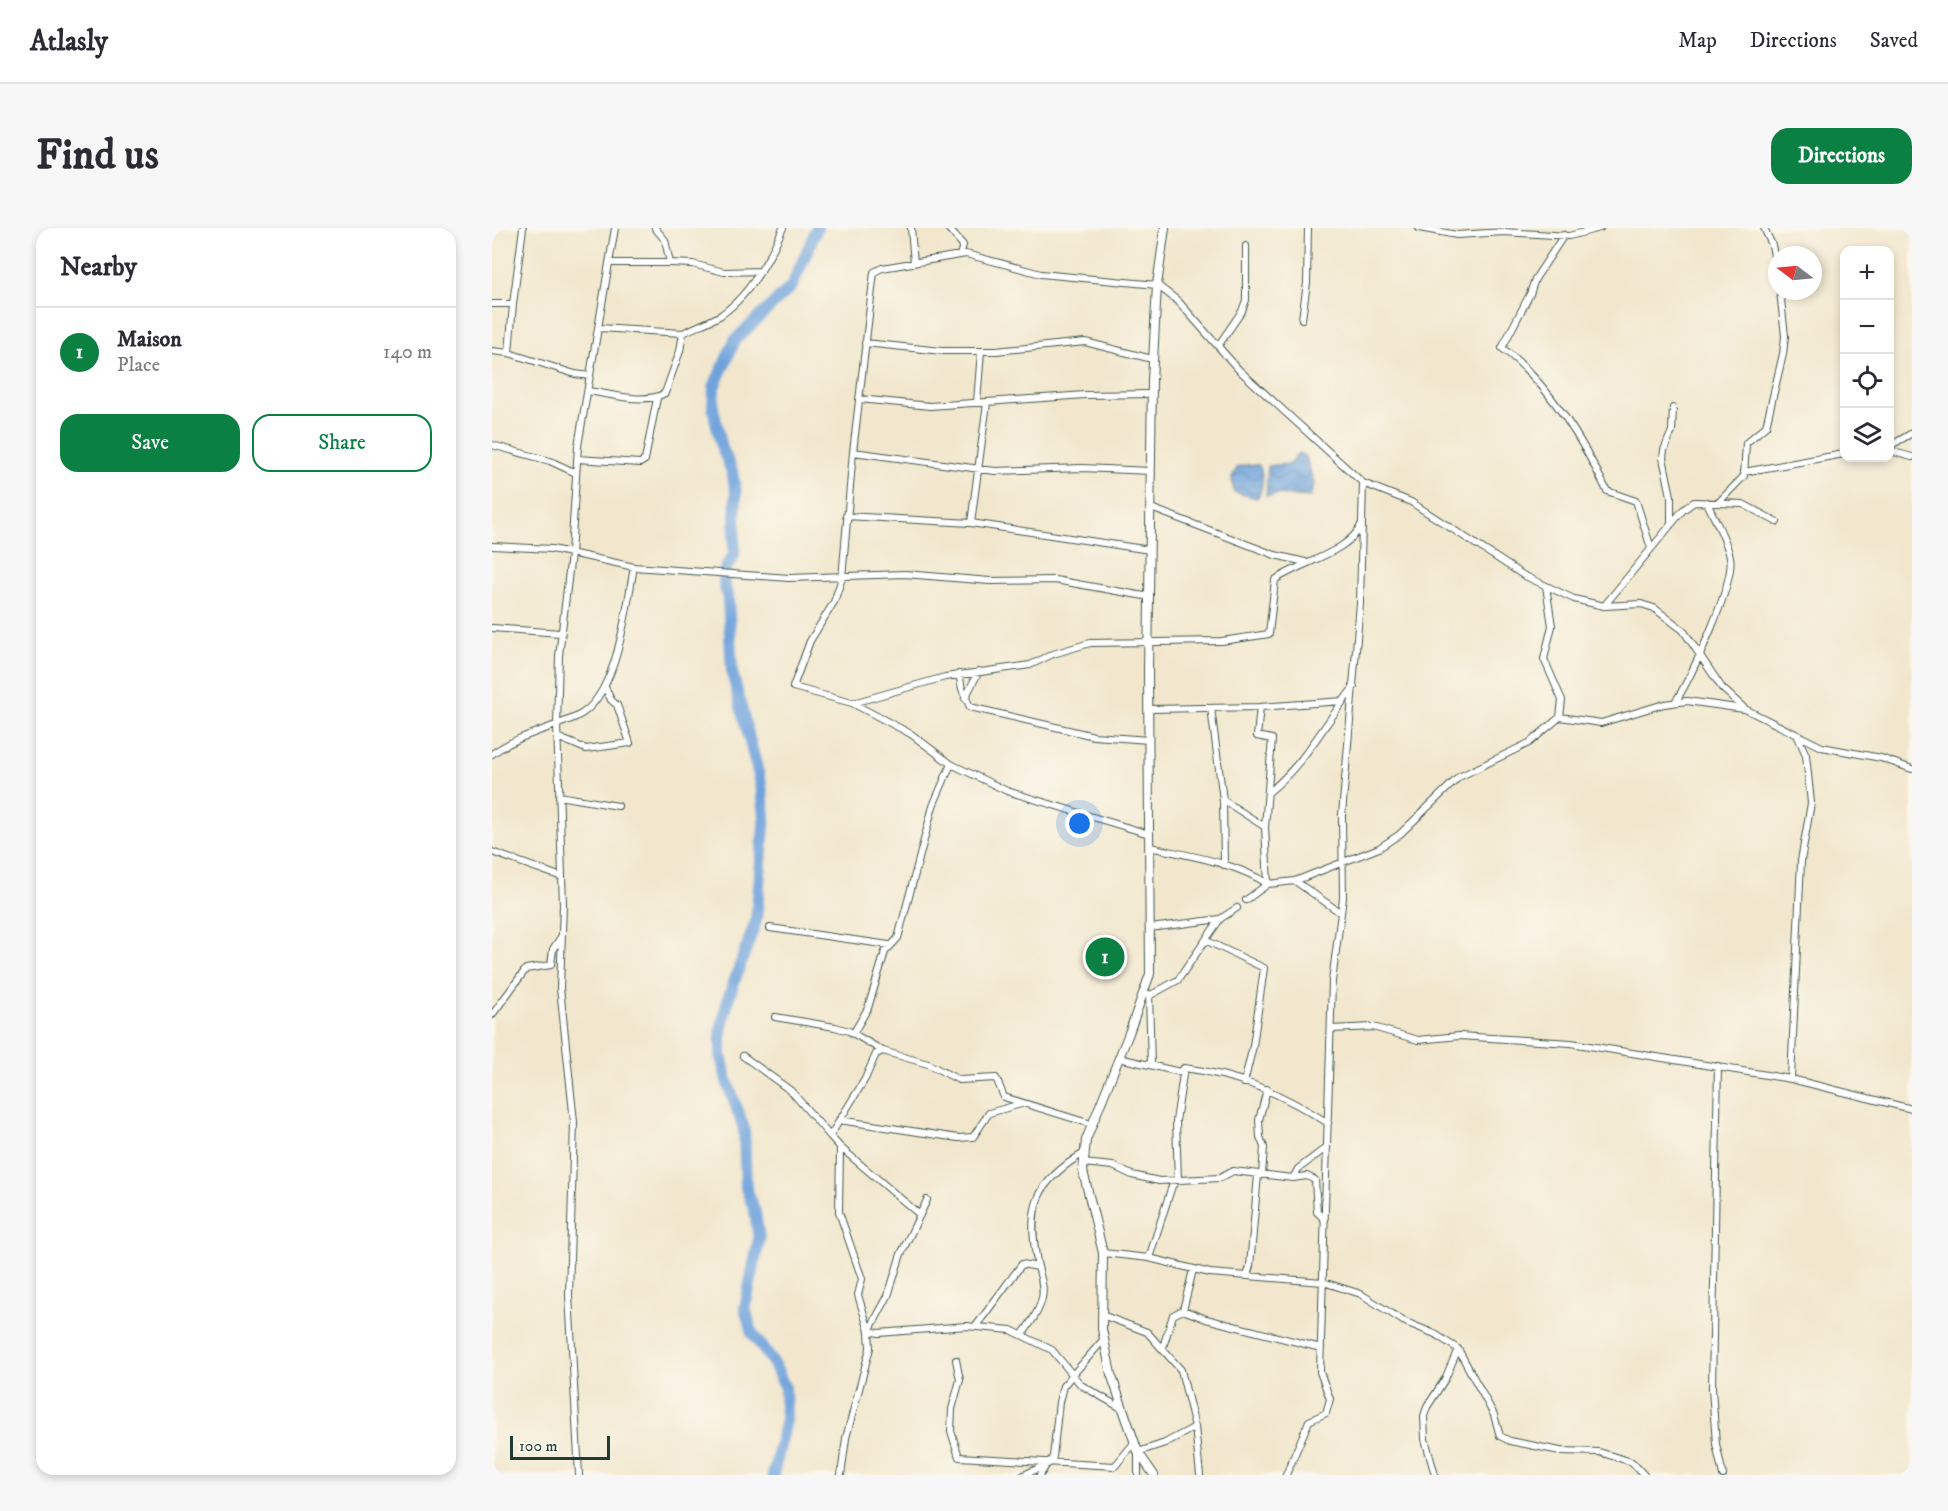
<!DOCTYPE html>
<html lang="en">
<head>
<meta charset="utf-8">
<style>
  body { margin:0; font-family:"IM FELL DW Pica",serif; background:#f7f7f7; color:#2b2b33 }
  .controls { position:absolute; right:18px; top:18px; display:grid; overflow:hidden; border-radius:12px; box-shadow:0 3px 9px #0003 }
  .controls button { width:54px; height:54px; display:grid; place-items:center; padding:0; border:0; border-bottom:2px solid #e1e1e2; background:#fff; color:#2b2b33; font:30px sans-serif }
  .compass { position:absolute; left:1276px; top:18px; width:54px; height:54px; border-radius:50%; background:#fff; box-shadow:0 3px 9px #0003; rotate:286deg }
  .scale { position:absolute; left:18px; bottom:15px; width:100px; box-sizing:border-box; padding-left:6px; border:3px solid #1f3d34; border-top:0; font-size:16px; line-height:21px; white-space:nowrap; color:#1f3d34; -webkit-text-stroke:4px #fbf7ec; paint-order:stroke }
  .you { position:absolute; left:588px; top:596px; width:21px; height:21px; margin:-15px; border:4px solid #fff; border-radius:50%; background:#1a73e8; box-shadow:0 0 0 9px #1a73e833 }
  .badge { display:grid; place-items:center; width:39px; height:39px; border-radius:50%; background:#0b8043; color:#fff; font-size:20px; font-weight:700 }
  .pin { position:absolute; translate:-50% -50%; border:3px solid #fff; box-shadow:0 2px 6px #0006 }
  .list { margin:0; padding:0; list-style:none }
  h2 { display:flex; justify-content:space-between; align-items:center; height:78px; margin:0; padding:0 24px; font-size:26px }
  h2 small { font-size:20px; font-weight:400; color:#7c7c81 }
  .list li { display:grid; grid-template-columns:39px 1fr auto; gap:18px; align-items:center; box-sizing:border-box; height:90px; padding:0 24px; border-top:2px solid #e1e1e2 }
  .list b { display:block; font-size:22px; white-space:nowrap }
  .list p { margin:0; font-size:20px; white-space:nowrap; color:#7c7c81 }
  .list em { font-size:20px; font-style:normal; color:#7c7c81 }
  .actions { display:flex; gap:12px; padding:18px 24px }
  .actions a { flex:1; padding:14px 0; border:2px solid #0b8043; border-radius:18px; text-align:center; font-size:21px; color:#0b8043 }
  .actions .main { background:#0b8043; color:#fff }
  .icon { flex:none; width:33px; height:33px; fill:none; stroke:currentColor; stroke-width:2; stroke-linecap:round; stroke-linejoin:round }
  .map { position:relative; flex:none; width:1420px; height:1247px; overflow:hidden; border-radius:18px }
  header { display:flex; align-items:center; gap:36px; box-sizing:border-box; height:84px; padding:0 30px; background:#fff; border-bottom:2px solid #e1e1e2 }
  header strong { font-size:28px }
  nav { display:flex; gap:33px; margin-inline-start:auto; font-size:21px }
  .intro { display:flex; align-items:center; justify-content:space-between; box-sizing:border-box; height:144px; padding:0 36px }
  h1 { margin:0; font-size:42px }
  .button { padding:15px 27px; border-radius:18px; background:#0b8043; color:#fff; font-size:21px; font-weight:700 }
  main { display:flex; gap:36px; padding:0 36px }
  aside { flex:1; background:#fff; border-radius:18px; box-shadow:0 3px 9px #0003 }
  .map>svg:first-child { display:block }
</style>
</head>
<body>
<header>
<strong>Atlasly</strong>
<nav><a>Map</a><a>Directions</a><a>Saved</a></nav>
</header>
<div class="intro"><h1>Find us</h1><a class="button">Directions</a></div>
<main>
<aside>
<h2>Nearby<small></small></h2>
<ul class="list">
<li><span class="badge">1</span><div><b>Maison</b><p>Place</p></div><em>140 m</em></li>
</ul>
<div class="actions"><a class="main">Save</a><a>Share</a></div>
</aside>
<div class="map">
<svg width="1420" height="1247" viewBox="0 0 1420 1247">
  <defs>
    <pattern id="water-waves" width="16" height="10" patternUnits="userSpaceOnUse" patternTransform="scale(1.5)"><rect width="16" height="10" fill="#70a3dc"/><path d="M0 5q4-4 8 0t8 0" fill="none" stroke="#5b86b3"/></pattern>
  </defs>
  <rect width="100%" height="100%" fill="#fbf7ec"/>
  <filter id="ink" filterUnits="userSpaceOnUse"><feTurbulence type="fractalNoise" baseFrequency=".0167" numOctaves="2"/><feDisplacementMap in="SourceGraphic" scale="12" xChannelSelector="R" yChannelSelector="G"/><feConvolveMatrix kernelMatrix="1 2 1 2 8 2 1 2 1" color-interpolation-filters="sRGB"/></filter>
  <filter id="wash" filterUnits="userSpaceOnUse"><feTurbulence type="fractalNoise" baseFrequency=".008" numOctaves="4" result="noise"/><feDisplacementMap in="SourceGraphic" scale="24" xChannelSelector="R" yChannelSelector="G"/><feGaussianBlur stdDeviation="1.35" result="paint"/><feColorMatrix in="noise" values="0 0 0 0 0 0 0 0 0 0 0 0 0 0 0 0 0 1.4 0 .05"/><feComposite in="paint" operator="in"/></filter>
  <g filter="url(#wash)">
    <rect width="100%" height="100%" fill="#f2e7cd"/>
    <path fill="url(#water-waves)" stroke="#487088" stroke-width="1.5" d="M 806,225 L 814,229 L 822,256 L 818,269 L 786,266 L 774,268 L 776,238 L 798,236 Z
      M 754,237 L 767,237 C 772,248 771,260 765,270 L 742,264 L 740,249 L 746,239 Z"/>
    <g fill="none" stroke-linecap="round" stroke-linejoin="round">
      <path stroke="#70a3dc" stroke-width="12" d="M 281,1247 L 294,1192 L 293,1160 L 282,1136 L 260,1105 L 253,1080 L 267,1011 L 263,984 L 254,960 L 252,901 L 235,853 L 229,828 L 229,802 L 237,768 L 264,693 L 273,587 L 269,556 L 240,444 L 236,371 L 232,354 L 233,341 L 242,327 L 244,265 L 240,243 L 230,220 L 221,180 L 222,159 L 243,112 L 300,58 L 325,0"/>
    </g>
  </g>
  <g filter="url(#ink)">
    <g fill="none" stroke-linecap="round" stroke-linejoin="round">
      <defs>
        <path id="street" d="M 163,0 L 173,12 L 178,35
          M 419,0 L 422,35
          M 456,0 L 471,17 L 468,27
          M 927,0 L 965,7 L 1012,4 L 1077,8 L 1108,0
          M 1272,0 L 1280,17 L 1285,44
          M 1072,7 L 1043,51 L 1038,66 L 1010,120 C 1055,154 1091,213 1115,263 L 1144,273 L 1159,320
          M 117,35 L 178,35 L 201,36 L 232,44 L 269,43
          M 0,76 L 21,76 L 17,125 L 83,146 L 98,148
          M 21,76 L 31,0
          M 810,91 L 815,55 L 816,0
          M 107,100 L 191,105
          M 373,115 L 450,123 L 504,123 L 593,114 L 660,131
          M 726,118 L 750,83 L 754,72 L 754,18
          M 0,123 L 17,125
          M 96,163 C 118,166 153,177 173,165 L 188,123 L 191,105 C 203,99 217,94 229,87 C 258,67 277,32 291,0
          M 367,171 L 438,178 L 593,167 L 660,166
          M 485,174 L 489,123
          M 0,217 L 58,233 L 84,245
          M 1398,218 L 1420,205
          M 1398,223 L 1420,229
          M 361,224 L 503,243 L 590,240 L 659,243
          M 85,231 L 148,235 L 153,232 L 165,170
          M 1252,244 L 1352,226
          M 871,255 L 919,274 L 1031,347 L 1082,371 L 1112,378 L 1149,376 L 1162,380 L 1191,402 L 1230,460 L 1253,481 L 1330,519 L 1389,530 L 1420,541
          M 1227,274 L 1252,248 L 1254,215 L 1274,198 L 1291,126 L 1293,108 L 1288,63
          M 659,280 L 783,327 L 813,334
          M 354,288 L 479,295 L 658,322
          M 479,295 L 495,175
          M 1179,295 L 1179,268 L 1171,230 L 1172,222 L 1180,203 L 1181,180
          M 0,318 L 60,321 L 142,339 L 297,350 L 413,346 L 498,353 L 563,352 L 658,369
          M 1112,378 L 1191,282 L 1202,274 L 1251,276 L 1285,294
          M 0,400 L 69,405
          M 467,446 L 470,461 L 478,479 L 602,508 L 657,512
          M 473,470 L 487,443
          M 1183,474 C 1198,453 1244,353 1238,329 C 1234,310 1222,291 1215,274
          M 361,475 L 453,449 L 538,437 L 561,426 L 598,415 L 730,413 L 777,406 L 783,352 C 809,334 859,324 870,295
          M 768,479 L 765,508 L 780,511 L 773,599 L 776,656
          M 719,480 L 731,572 L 732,637
          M 657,481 L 768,479 L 851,473
          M 1068,489 L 1109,495 L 1172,476 L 1195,473 L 1252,481
          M 65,509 L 94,521 L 138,515 L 125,477 L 119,472 L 113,459
          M 0,526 C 24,508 57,501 84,489 C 126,470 134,380 142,339
          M 777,564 C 814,534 832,496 862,459
          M 67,568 L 126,578
          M 731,572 L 773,599
          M 657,606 L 515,563 L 459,536 L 419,506 L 360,475 L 301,459 L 318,413 L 342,374 L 350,350 L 361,224 L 382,44 L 390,40 L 474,26 L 549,46 L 665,57 L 686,73 L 747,142 L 871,255 L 868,375 L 850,587 L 851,670 L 840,753 L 828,1144 L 838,1171 L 834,1185 L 817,1193 L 794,1247
          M 658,619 C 698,628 742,634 776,656
          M 0,624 L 70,649
          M 803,653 L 849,685
          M 754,672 L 776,656 L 803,653 L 887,620 L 908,606 L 967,549 L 1037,515 L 1068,489 L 1070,472 L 1052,431 L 1060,398 L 1054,358
          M 278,700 L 397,717
          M 658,700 L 728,691 L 745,680
          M 715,713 L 772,740 L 761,818 L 752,855
          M 657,766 L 659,837
          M 657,768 L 686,752 L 728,691
          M 0,787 L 34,741 L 59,737 L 61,721 L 69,709
          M 283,789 L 343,799 L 357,803 L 391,823
          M 839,801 L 881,799 L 926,812 L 967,808 L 1079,815 L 1299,851 L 1420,881
          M 361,806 L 376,780 L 393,724 L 406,710 L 441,578 L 459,536
          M 251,828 L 299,863 L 338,908
          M 627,830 L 688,844 L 692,840 C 747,847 789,865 836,895
          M 1226,838 L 1220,1161 L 1224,1216 L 1231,1247
          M 1299,851 L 1309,633 L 1319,575 L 1314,527 L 1306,509
          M 347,892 L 466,910 L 481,909 L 497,885 L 529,876
          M 348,919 L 428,987
          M 591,935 L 621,938 L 640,947 L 667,953 L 728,950 L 741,943 L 801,950 L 815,948 L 823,952 L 825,984 L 833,992
          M 770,947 L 772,919 L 768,909 L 767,892 L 775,861
          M 801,950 L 806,941 L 835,919
          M 435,972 L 409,1026 L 396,1068 L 377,1103 L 387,1105 L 474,1098 L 519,1102 L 560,1122 L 589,1157 L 629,1180
          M 611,1025 L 657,1030 L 718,1045 L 831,1054 L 869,1066 L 911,1093 L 943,1106 L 966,1121 L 1002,1187 L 1008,1208 L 1018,1213 L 1068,1223 L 1107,1224 L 1140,1234 L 1152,1247
          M 657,1030 L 680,958 L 686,952 L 684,893 L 692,840
          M 755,1048 L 758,1038 L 766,947
          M 691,1082 L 714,1091 L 829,1120
          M 610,1087 L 655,1104 L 689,1142 L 703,1199 L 708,1247
          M 484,1098 L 530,1036 L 546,1039
          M 530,1107 C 538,1096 547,1084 550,1070 C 553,1058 547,1046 545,1034 C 535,979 543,954 592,925
          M 671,1119 L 681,1087 L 691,1082 L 701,1042
          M 464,1132 L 468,1152 L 460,1181 L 459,1203 L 467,1229 L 623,1238 L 642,1215
          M 87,1247 L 77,1067 L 82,894 L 68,760 L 71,677 L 65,497 L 67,428 L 79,326 L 86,218 L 123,0
          M 349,1247 L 354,1210 L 378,1120 L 377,1103 L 366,1067 L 370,1051 L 347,984 L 348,919 L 338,908 L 373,851 L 384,826 L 391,823 L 436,836 L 467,852 L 504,850 L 512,869 L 599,896
          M 532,1247 L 556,1236 L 561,1229 L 567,1174 L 571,1158 L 612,1111
          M 548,1247 L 555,1236
          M 646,1247 L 646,1224 L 673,1215 L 703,1199
          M 943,1247 L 933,1211 L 932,1188 L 935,1179 L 953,1151 L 966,1121"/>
        <path id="secondary" d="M 662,1247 L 646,1224 L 619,1146 L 610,1101 L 611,1025 L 591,943 L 594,912 L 637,805 L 658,746 L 656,443 L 660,153 L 665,57 L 673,0"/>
      </defs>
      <use href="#street" stroke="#3f564b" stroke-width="8"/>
      <use href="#secondary" stroke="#3f564b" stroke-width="10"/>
      <use href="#street" stroke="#fff" stroke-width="6"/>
      <use href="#secondary" stroke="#fff" stroke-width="8"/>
    </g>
  </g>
</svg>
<div class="controls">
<button>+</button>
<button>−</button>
<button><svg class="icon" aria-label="locate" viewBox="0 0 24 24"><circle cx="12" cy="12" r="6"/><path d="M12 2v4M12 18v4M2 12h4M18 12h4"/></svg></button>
<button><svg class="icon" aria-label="layers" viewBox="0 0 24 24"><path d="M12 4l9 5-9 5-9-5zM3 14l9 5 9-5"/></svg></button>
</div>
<svg class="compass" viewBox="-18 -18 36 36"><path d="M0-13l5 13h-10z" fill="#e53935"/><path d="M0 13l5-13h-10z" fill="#7c7c81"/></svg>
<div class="scale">100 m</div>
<div class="you"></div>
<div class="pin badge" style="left:613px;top:729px">1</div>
</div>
</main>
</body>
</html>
